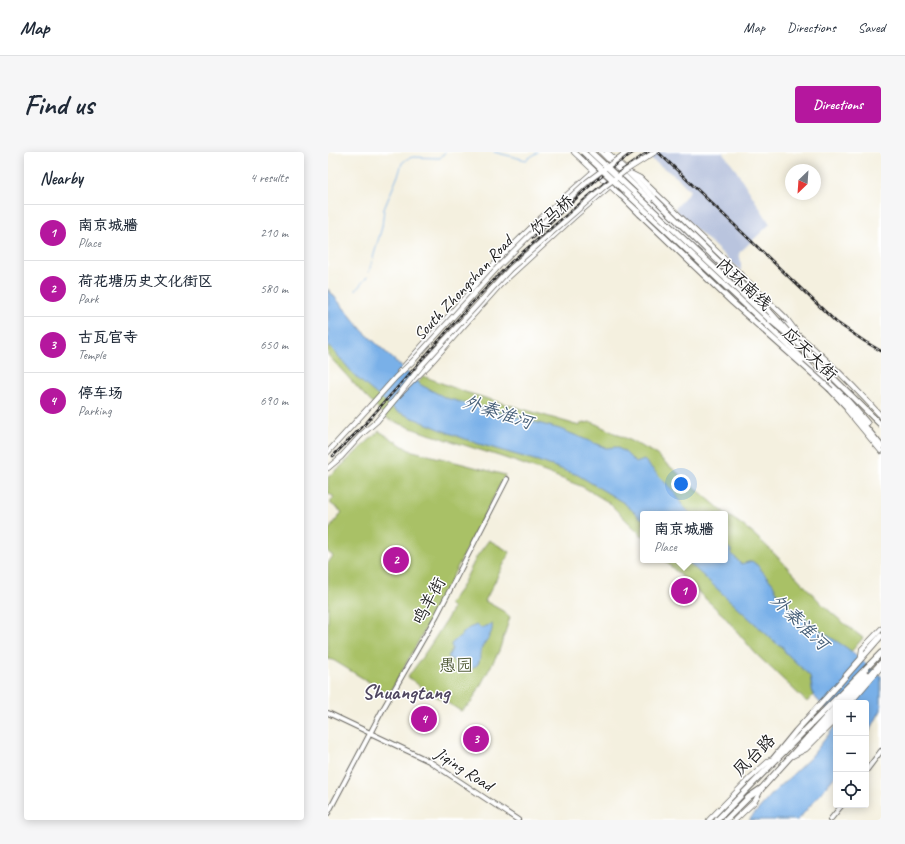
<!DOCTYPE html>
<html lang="en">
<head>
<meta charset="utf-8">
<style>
  body { margin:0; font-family:Caveat,"LXGW WenKai TC",sans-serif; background:#f6f6f7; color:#1f2937 }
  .controls { position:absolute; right:12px; bottom:12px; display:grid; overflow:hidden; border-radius:4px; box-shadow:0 2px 10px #0003 }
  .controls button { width:36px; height:36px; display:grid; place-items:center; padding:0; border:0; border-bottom:1px solid #e0e1e3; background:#fff; color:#1f2937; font:20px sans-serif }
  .compass { position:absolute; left:457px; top:12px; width:36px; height:36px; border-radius:50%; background:#fff; box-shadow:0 2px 10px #0003; rotate:205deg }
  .you { position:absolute; left:353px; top:332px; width:14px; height:14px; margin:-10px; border:3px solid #fff; border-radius:50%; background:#1a73e8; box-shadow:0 0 0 6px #1a73e833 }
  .badge { display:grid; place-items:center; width:26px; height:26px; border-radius:50%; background:#b5179e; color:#fff; font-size:13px; font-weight:700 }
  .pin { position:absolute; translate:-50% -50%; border:2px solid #fff; box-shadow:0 1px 4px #0006 }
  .popup { position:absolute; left:312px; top:359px; width:88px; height:52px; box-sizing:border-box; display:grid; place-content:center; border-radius:4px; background:#fff; filter:drop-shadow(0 1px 3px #0005); font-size:13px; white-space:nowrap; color:#747a83 }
  .popup b { font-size:15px; color:#1f2937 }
  .popup::after { content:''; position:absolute; left:50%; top:100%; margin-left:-8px; border:8px solid transparent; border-top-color:#fff }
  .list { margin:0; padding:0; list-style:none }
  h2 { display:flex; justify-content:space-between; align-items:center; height:52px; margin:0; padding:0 16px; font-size:17px }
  h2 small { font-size:13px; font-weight:400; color:#747a83 }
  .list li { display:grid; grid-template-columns:26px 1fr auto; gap:12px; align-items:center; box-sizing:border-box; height:56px; padding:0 16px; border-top:1px solid #e0e1e3 }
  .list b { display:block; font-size:15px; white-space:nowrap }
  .list p { margin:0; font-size:13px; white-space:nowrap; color:#747a83 }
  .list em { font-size:13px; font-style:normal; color:#747a83 }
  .icon { flex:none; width:22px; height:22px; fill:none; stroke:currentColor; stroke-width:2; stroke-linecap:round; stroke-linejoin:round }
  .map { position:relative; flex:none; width:553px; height:668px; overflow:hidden; border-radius:4px }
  header { display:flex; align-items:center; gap:24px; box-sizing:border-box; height:56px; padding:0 20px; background:#fff; border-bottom:1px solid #e0e1e3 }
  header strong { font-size:19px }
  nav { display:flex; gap:22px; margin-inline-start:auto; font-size:14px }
  .intro { display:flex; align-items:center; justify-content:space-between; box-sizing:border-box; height:96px; padding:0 24px }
  h1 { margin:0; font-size:28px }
  .button { padding:10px 18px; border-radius:4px; background:#b5179e; color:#fff; font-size:14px; font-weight:700 }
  main { display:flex; gap:24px; padding:0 24px }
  aside { flex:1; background:#fff; border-radius:4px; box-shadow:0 2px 10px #0003 }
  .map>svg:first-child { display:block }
</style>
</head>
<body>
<header>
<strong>Map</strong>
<nav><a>Map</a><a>Directions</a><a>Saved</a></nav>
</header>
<div class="intro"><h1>Find us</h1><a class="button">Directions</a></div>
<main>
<aside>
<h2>Nearby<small>4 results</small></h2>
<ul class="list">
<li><span class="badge">1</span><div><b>南京城牆</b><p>Place</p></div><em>210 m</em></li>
<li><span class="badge">2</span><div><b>荷花塘历史文化街区</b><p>Park</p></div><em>580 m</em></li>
<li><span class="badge">3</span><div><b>古瓦官寺</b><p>Temple</p></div><em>650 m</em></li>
<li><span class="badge">4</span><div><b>停车场</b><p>Parking</p></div><em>690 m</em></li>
</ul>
</aside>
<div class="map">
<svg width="553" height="668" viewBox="0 0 553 668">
  <rect width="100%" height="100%" fill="#fff"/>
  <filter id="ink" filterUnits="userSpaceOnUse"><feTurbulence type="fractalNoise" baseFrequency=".025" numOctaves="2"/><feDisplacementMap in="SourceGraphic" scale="8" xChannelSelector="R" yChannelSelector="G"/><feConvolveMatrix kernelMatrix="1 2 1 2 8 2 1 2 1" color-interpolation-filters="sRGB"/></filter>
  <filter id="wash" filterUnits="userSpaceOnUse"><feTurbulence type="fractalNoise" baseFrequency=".012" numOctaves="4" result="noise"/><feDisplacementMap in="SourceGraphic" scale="16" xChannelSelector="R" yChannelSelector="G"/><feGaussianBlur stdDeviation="0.9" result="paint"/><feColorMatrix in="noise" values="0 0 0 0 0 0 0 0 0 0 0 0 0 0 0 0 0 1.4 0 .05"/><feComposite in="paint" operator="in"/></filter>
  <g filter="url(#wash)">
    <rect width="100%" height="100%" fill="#f4f0df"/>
    <path fill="#b9c4de" d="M 313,0 L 394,0 L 404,12 L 442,72 L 411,101 L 413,110 L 413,119 L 347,57 L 362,39 L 351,27 Z"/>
    <path fill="#a9c166" stroke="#626e41" d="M 0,192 L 68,259 L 95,224 L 137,240 L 252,274 L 253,271 L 264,270 L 325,300 L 399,363 C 434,383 467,425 497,455 C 509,466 522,476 535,486 L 479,550 L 427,501 L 396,464 L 336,408 L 397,408 L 397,362 L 315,362 L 315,385 L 280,350 L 255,335 L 217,320 L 171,304 L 91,279 L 60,267 L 37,244 L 0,203 Z
      M 51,279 L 81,298 L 177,323 L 101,470 L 63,539 L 59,541 L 5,508 L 0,507 L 0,411 L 5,404 L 0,400 L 0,379 L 14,360 L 2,351 L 6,345 L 0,341 L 0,325 L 11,316 Z
      M 161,388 L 182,400 L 157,449 L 175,459 L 182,465 L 171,499 L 143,551 L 133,559 L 93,535 L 80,525 C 96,503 112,480 125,456 L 121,452 L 133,436 L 149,404 Z"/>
    <path fill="#79b0e8" stroke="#4a6682" d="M 0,137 L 35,179 L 93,233 L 118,246 L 232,277 L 278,296 L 288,295 L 297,300 L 308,311 L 316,308 L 347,341 L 354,353 L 363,362 L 315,362 L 315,368 L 296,351 L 250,323 L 210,309 L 151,292 L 121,281 L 68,259 L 29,226 L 0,192 Z
      M 397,392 L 403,398 L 403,401 L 413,412 L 424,409 L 430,414 L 445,432 L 451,445 L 459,454 L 476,464 L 485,474 L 519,496 L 553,524 L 553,558 L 538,586 L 538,551 L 508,551 L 508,568 L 485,543 L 482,524 L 457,500 L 454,494 L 449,492 L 358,408 L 397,408 Z
      M 164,472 C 166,483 156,489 153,498 C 151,503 153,509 149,513 C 147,515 143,517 141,519 L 120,505 L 124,497 L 123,492 L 141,476 L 149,473 L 153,476 Z
      M 508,573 L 508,623 L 470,668 L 421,668 L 445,641 L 483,605 Z"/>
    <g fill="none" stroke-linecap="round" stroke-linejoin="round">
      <path stroke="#79b0e8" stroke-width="1" d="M 166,0 L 198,8 L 210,0
        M 41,120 L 54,75 L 56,57 L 71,21 L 74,11 L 79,7 L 85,5 L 112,6 L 117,0
        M 28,138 L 39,125"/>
    </g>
  </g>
  <g filter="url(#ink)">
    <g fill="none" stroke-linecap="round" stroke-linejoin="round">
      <defs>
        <path id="secondary" d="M 0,561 L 101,609 L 190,668
          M 538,619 L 553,599
          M 0,661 L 55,557 L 109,463 L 179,327
          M 502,668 L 514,653"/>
        <path id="primary" d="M 246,0 L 293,44
          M 273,0 L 301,28 L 429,151
          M 279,0 L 300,20 L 312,26 L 458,166 L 467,178
          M 306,53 L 314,59 L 428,169
          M 452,169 C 489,196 522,230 553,264
          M 71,220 L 170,108 L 213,66 L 266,19
          M 519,258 L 553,299
          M 0,300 L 42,254
          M 0,316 L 13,305 L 33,283 L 49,269 L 69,245 L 99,215 L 172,133 L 246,65 L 282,34 L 296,23
          M 533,505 L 534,497 L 553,477
          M 522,551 L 553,515
          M 464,604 L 478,597 L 508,567
          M 381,668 L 421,627 L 442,608
          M 407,668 L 427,649 L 434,636"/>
        <path id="highway" d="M 300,20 L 326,46
          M 292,42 L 312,62
          M 475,207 L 493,227
          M 492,222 L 519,248 L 539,271
          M 501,236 L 536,273 L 553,294
          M 511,551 L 538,522
          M 517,551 L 553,511
          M 470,598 L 477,593 L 508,561
          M 441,612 L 468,579 L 509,534 L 553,484
          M 389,668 L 553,501
          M 398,668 L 421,645 L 434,636 L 508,554"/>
      </defs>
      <use href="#secondary" stroke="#686660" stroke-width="6"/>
      <use href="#primary" stroke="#686660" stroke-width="6"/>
      <use href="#highway" stroke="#686660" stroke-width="7"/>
      <use href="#secondary" stroke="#fff" stroke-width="4"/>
      <use href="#primary" stroke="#fff" stroke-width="4.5"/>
      <use href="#highway" stroke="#fff" stroke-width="5"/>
      <defs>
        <path id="rail" d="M 330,0 L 508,170 L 536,189 L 553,199
          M 205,86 L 268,28 L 288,12 L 306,0
          M 5,304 L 37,272 L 144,151 L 183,110 L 280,28 L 320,0"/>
      </defs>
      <use href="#rail" stroke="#1c1c1c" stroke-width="2.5"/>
      <use href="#rail" stroke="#fff" stroke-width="1" stroke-dasharray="3" stroke-linecap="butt"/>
      <defs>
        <path id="primary-bridge" d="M 69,245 L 94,213 L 182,117 L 277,34 L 297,19 L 327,0
          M 42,254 L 68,225 L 84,210 L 171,114 L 205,80 L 260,29 L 299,0"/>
        <path id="highway-bridge" d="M 255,0 L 475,207
          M 263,0 L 441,167 L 470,191 L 553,273
          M 326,46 L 442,160 L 459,179
          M 312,62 L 404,150 L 503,238"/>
      </defs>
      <use href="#primary-bridge" stroke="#686660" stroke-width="6" stroke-linecap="butt"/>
      <use href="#highway-bridge" stroke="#686660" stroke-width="7" stroke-linecap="butt"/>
      <use href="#primary-bridge" stroke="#fff" stroke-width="4.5"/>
      <use href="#highway-bridge" stroke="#fff" stroke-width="5"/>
    </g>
  </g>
  <g text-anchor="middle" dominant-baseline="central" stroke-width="3" stroke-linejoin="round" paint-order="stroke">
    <g font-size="17" fill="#1c1c1c" stroke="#fff">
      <text transform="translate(224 63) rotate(-42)">饮马桥</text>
      <text transform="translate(416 132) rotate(43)">内环南线</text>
      <text transform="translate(135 136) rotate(-47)">South Zhongshan Road</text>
      <text transform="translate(482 202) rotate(44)">应天大街</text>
      <text transform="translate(101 449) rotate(-62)">鸣羊街</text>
      <text transform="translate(426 603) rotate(-45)">凤台路</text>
      <text transform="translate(136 617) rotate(33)">Jiqing Road</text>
    </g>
    <g font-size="17" fill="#545e3a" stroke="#fff">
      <text x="128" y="513">愚园</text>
    </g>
    <g font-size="18" font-style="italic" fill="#465f78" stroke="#fff">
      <text transform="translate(170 260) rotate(18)">外秦淮河</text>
      <text transform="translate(472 470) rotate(44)">外秦淮河</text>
    </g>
    <g font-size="21" font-weight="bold" fill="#504760" stroke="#fff">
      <text x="78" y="540">Shuangtang</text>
    </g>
  </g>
</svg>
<div class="controls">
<button>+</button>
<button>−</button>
<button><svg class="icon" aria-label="locate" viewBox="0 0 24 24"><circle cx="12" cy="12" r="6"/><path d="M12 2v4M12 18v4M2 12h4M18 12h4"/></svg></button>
</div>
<svg class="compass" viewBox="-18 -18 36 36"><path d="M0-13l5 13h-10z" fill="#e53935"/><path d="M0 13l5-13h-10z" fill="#747a83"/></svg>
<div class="you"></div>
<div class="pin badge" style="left:356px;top:439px">1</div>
<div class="popup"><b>南京城牆</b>Place</div>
<div class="pin badge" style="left:68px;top:408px">2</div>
<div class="pin badge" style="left:148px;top:587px">3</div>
<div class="pin badge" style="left:96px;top:567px">4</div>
</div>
</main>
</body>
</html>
